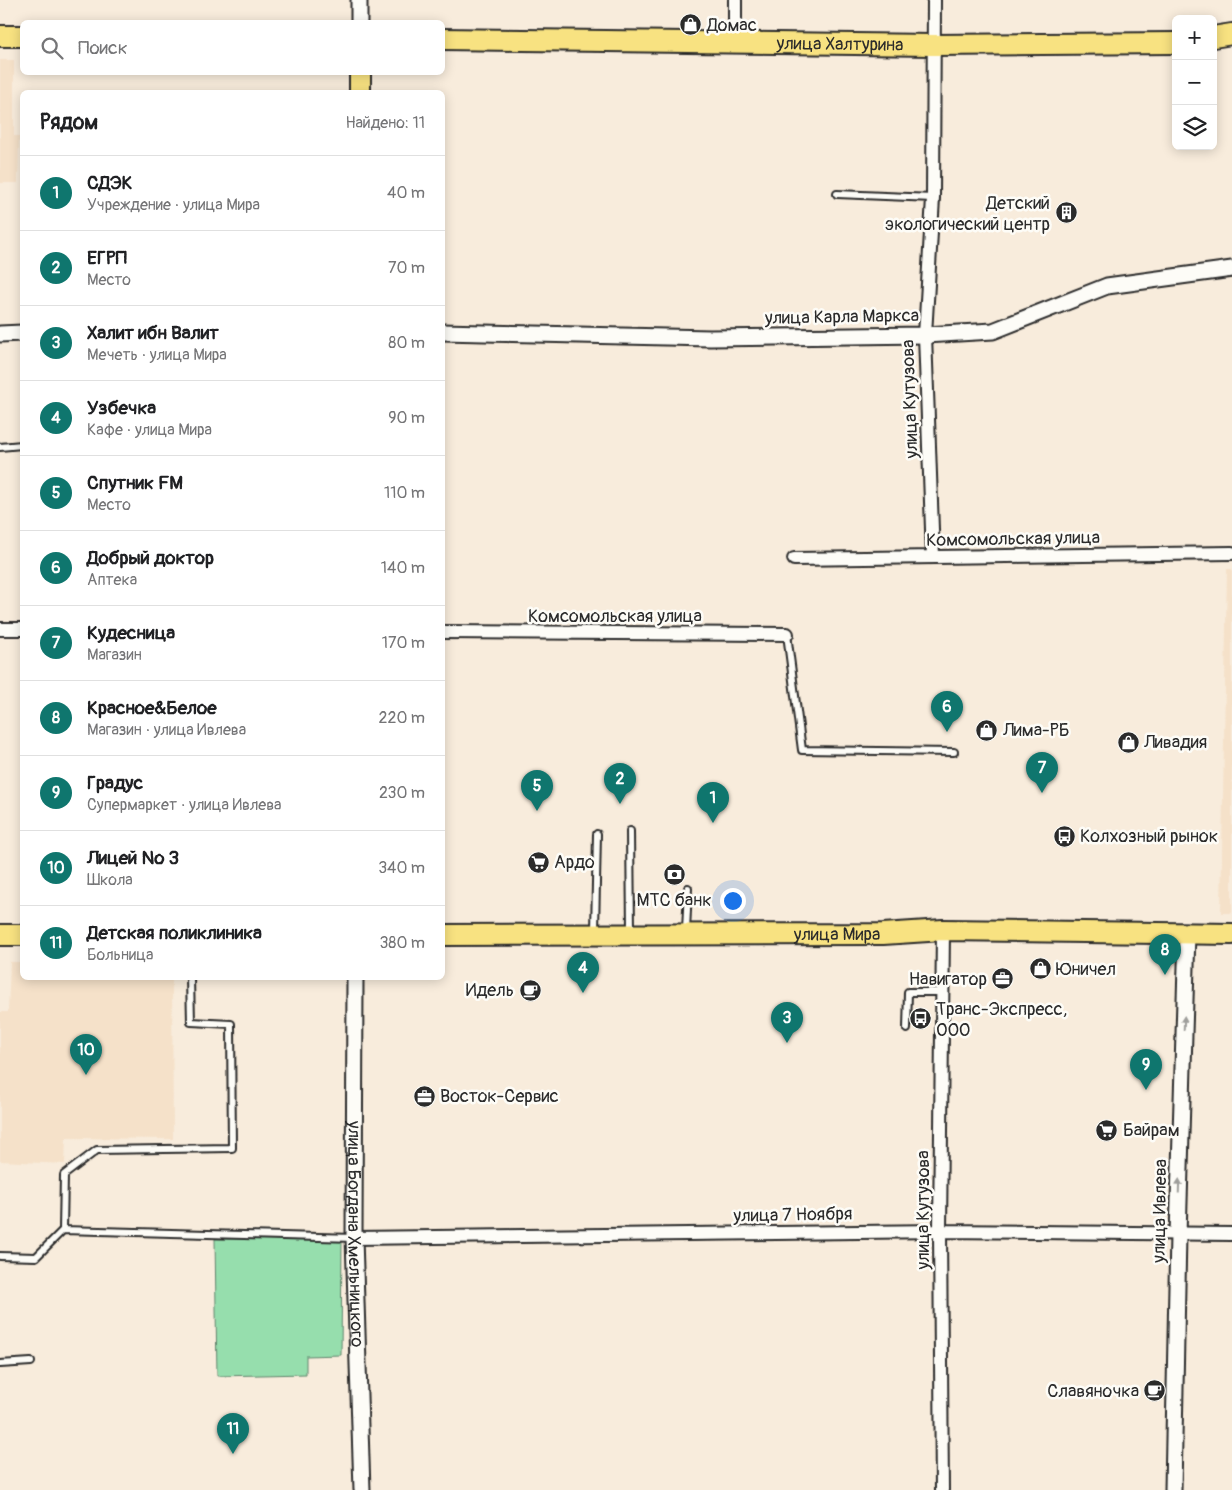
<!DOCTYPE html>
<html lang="ru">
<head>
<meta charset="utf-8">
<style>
  body { margin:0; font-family:Pangolin,sans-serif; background:#f2f2f2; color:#202124 }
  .controls { position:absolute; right:15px; top:15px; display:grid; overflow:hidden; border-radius:8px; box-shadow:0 2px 12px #0003 }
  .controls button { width:45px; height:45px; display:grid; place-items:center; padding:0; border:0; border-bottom:1px solid #e0e0e0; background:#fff; color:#202124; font:25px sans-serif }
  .you { position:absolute; left:732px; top:900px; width:18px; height:18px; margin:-12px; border:4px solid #fff; border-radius:50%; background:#1a73e8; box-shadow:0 0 0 8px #1a73e833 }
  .badge { display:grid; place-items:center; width:32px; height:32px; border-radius:50%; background:#0f766e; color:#fff; font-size:16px; font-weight:700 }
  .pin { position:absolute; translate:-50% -41px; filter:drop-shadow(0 1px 2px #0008) }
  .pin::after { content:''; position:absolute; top:26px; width:18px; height:15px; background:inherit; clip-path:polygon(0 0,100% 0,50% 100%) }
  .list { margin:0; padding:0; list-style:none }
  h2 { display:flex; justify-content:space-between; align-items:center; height:65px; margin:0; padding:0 20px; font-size:21px }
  h2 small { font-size:16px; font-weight:400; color:#757577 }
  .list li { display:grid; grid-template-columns:32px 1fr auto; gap:15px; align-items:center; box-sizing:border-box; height:75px; padding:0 20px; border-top:1px solid #e0e0e0 }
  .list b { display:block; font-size:19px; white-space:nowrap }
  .list p { margin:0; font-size:16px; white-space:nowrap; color:#757577 }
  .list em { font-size:16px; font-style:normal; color:#757577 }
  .icon { flex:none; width:28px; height:28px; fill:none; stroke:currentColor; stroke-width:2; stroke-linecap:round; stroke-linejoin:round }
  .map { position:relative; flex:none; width:1232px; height:1490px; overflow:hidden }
  .search { position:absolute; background:#fff; box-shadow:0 2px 12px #0003; left:20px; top:20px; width:425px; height:55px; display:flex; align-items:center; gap:12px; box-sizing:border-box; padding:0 18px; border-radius:8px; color:#757577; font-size:19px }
  .panel { position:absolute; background:#fff; box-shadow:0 2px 12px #0003; left:20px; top:90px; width:425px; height:890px; border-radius:8px }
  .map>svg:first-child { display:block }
</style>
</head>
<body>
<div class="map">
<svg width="1232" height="1490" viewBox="0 0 1232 1490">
  <rect width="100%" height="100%" fill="#f8ecdc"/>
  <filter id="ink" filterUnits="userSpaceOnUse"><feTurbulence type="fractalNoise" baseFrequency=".02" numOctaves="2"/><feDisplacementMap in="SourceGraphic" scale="10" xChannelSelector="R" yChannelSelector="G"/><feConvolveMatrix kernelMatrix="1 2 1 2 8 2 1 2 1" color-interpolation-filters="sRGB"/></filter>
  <g filter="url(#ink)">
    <path fill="#f5e1c9" d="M 0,60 L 14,60 L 14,136 L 19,136 L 18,183 L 0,183 Z
      M 1227,569 L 1232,569 L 1232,913 L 1221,913 Z
      M 10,962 L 22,962 L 22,978 L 172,978 L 173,1139 L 66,1138 L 65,1164 L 0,1161 L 0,1012 L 8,1012 Z"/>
    <path fill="#96dead" stroke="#60846c" d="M 215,1239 L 342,1239 L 341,1355 L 306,1356 L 306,1374 L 217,1376 Z"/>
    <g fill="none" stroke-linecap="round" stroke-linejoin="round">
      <defs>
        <path id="service" d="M 837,194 L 933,198
          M 0,447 L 22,445
          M 787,634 L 802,750 L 954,752
          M 630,831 L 631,931
          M 595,931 L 597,834
          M 686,931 L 688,888
          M 907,1029 L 908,992 L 942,992
          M 63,1230 L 354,1238
          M 0,1256 L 36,1257 L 63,1230 L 64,1175 L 97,1150 L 232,1148 L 231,1024 L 191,1022 L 190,978
          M 0,1364 L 31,1362"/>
        <path id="minor" d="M 735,0 L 735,44
          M 933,557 L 925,335 L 933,198 L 934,0
          M 794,559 L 1232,553
          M 0,629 L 22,629
          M 442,632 L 787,634
          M 354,1238 L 940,1231 L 1232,1234
          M 942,1490 L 940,1231 L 943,930"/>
        <g id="tertiary">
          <path d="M 359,0 L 359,22"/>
          <path d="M 442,332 L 710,338 L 925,335 L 993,331 L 1107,286 L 1232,269"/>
          <path d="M 0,334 L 22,333"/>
          <path id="s1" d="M 355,978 L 354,1238 L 362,1490"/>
          <path d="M 1173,1490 L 1178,1235 L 1187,933"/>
        </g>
        <g id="primary">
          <path d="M 0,36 L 22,36"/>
          <path d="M 1213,37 L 1232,34"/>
          <path id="s2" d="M 442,39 L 933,45 L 1176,43"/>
          <path d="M 360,72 L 360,92"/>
          <path d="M 0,935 L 22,935"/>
          <path id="s3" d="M 442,935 L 883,934 L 943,930 L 1232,934"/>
        </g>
      </defs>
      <use href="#service" stroke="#2b2b2b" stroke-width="10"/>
      <use href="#minor" stroke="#2b2b2b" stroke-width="16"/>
      <use href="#tertiary" stroke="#2b2b2b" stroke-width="19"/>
      <use href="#primary" stroke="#2b2b2b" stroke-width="24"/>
      <use href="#service" stroke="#fdfcf7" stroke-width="6"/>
      <use href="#minor" stroke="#fdfcf7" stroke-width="12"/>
      <use href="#tertiary" stroke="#fdfcf7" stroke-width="15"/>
      <use href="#primary" stroke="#f8e281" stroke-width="20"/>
    </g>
    <defs><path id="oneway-solid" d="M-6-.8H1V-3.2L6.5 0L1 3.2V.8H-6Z" transform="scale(1.25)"/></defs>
    <g fill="#9e9e9b">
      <use href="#oneway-solid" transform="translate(1184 1023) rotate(-88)"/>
      <use href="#oneway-solid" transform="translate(1179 1186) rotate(-88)"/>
    </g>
  </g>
  <defs>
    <symbol id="shop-disc" viewBox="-11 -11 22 22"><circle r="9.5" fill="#2b2b2b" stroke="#fdfcf7"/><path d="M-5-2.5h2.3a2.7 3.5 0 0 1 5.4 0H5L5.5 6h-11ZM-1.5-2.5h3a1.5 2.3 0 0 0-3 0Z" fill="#fff"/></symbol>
    <symbol id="building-disc" viewBox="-11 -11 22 22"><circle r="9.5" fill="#2b2b2b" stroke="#fdfcf7"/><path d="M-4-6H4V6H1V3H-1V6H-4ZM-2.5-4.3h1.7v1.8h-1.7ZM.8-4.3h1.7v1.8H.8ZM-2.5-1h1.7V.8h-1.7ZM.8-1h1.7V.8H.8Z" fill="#fff"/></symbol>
    <symbol id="bus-disc" viewBox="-11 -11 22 22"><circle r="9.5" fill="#2b2b2b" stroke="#fdfcf7"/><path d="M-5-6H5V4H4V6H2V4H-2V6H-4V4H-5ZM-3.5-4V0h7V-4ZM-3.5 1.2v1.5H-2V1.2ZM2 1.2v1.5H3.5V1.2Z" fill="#fff"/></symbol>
    <symbol id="supermarket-disc" viewBox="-11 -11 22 22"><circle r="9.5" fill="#2b2b2b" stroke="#fdfcf7"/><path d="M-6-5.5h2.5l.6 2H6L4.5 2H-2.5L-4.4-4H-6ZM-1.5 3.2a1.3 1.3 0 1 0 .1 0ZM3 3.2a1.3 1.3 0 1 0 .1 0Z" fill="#fff"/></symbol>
    <symbol id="bank-disc" viewBox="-11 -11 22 22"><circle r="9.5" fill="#2b2b2b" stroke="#fdfcf7"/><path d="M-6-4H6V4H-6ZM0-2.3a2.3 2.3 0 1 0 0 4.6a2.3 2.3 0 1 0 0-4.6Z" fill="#fff"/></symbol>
    <symbol id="office-disc" viewBox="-11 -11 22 22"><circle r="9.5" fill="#2b2b2b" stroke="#fdfcf7"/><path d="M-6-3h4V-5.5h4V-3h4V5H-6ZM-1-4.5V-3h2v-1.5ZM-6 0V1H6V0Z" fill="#fff"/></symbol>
    <symbol id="cafe-disc" viewBox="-11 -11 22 22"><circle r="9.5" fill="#2b2b2b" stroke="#fdfcf7"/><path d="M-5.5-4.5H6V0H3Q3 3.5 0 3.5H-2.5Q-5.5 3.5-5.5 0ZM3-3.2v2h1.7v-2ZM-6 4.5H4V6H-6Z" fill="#fff"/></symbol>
  </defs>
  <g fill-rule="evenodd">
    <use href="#shop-disc" x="678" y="12" width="25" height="25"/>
    <use href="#building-disc" x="1054" y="200" width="25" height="25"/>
    <use href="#shop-disc" x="974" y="718" width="25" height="25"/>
    <use href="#shop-disc" x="1116" y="730" width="25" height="25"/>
    <use href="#bus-disc" x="1052" y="824" width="25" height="25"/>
    <use href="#supermarket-disc" x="526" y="850" width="25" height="25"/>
    <use href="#bank-disc" x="662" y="862" width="25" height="25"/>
    <use href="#shop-disc" x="1028" y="956" width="25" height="25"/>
    <use href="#office-disc" x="990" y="966" width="25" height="25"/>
    <use href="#cafe-disc" x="518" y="978" width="25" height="25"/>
    <use href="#bus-disc" x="908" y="1006" width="25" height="25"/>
    <use href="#office-disc" x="412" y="1084" width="25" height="25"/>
    <use href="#supermarket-disc" x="1094" y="1118" width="25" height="25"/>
    <use href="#cafe-disc" x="1142" y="1378" width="25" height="25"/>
  </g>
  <g text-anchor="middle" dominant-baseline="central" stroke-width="5" stroke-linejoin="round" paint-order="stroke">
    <g font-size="18" fill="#2b2b2b" stroke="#fdfcf7" text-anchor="start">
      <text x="707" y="25">Домас</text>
      <text x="1050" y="203" text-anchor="end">Детский<tspan x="1050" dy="21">экологический центр</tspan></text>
      <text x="1003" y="730">Лима-РБ</text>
      <text x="1144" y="742">Ливадия</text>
      <text x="1080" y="836">Колхозный рынок</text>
      <text x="554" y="862">Ардо</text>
      <text x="674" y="900" text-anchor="middle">МТС банк</text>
      <text x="1056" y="969">Юничел</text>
      <text x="987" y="979" text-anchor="end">Навигатор</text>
      <text x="514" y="990" text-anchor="end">Идель</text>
      <text x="936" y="1009">Транс-Экспресс,<tspan x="936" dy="21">ООО</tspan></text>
      <text x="440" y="1096">Восток-Сервис</text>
      <text x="1123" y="1130">Байрам</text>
      <text x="1139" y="1391" text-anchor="end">Славяночка</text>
    </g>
    <g font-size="18" fill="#2b2b2b" stroke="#fdfcf7">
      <text stroke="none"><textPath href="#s2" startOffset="398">улица Халтурина</textPath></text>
      <text transform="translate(842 317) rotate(-1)">улица Карла Маркса</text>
      <text transform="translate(910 399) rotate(-92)">улица Кутузова</text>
      <text transform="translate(1013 539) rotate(-1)">Комсомольская улица</text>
      <text x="615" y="616">Комсомольская улица</text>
      <text stroke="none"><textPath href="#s3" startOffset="395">улица Мира</textPath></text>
      <text transform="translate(923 1210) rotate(-90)">улица Кутузова</text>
      <text transform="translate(1160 1211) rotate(-89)">улица Ивлева</text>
      <text transform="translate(793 1215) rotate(-1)">улица 7 Ноября</text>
      <text stroke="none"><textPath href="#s1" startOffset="256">улица Богдана Хмельницкого</textPath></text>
    </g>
  </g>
</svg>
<div class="controls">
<button>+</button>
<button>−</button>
<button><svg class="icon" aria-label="layers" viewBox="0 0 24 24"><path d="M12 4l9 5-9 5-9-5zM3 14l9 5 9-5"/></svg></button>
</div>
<div class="you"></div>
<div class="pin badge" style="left:713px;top:823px">1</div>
<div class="pin badge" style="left:620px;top:804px">2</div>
<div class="pin badge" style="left:787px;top:1043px">3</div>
<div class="pin badge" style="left:583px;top:993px">4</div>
<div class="pin badge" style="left:537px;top:811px">5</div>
<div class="pin badge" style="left:947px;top:732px">6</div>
<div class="pin badge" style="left:1042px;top:793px">7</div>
<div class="pin badge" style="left:1165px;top:975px">8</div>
<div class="pin badge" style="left:1146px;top:1090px">9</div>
<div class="pin badge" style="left:86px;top:1075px">10</div>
<div class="pin badge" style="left:233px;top:1454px">11</div>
<div class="search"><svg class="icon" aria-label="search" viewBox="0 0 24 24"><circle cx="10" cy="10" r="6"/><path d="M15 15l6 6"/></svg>Поиск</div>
<section class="panel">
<h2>Рядом<small>Найдено: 11</small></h2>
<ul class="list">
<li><span class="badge">1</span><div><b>СДЭК</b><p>Учреждение · улица Мира</p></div><em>40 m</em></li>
<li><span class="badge">2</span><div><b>ЕГРП</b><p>Место</p></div><em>70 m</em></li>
<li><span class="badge">3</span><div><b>Халит ибн Валит</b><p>Мечеть · улица Мира</p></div><em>80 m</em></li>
<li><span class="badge">4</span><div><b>Узбечка</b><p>Кафе · улица Мира</p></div><em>90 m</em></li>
<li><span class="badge">5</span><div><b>Спутник FM</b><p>Место</p></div><em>110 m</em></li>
<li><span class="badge">6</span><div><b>Добрый доктор</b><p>Аптека</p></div><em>140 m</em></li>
<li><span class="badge">7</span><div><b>Кудесница</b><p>Магазин</p></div><em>170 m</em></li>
<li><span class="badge">8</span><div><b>Красное&amp;Белое</b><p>Магазин · улица Ивлева</p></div><em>220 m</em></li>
<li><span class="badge">9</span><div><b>Градус</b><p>Супермаркет · улица Ивлева</p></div><em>230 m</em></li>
<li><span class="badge">10</span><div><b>Лицей № 3</b><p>Школа</p></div><em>340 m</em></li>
<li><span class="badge">11</span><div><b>Детская поликлиника</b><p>Больница</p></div><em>380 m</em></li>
</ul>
</section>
</div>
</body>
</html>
